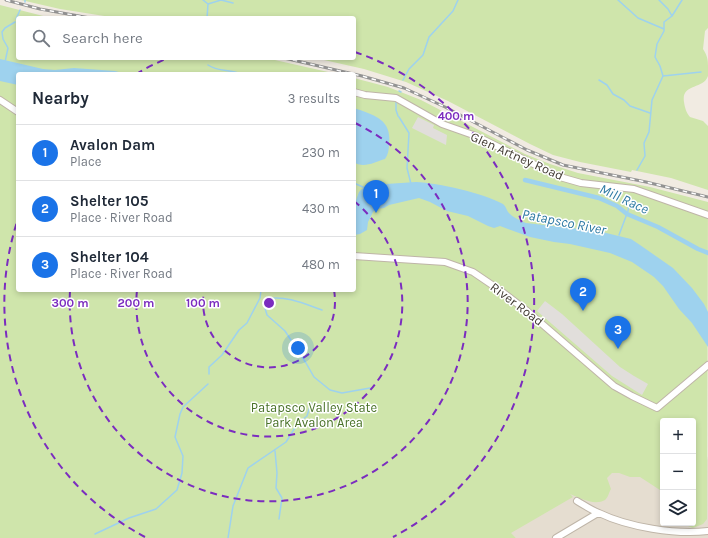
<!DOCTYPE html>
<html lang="en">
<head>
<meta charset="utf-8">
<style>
  body { margin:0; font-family:Karla,sans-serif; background:#f2f2f3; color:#1f2937 }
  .controls { position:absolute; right:12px; bottom:12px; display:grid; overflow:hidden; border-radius:4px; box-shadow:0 2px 6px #0003 }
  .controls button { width:36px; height:36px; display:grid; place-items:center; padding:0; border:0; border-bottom:1px solid #e0e1e3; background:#fff; color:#1f2937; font:20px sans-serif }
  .you { position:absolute; left:298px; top:348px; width:14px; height:14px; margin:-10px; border:3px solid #fff; border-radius:50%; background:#1a73e8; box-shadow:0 0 0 6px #1a73e833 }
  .badge { display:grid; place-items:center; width:26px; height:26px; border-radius:50%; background:#1a73e8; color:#fff; font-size:13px; font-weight:700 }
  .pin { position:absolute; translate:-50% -33px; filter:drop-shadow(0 1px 2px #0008) }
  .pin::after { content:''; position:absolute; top:21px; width:14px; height:12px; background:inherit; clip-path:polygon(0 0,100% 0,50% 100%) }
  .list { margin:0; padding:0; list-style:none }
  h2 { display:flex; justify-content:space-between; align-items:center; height:52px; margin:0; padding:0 16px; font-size:17px }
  h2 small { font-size:13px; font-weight:400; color:#747a83 }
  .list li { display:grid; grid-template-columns:26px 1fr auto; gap:12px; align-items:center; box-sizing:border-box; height:56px; padding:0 16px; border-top:1px solid #e0e1e3 }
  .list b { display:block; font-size:15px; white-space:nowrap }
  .list p { margin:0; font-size:13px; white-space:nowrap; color:#747a83 }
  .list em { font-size:13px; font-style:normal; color:#747a83 }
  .icon { flex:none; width:22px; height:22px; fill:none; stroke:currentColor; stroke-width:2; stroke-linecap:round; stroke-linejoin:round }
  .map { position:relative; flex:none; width:708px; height:538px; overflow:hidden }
  .search { position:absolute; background:#fff; box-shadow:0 2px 6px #0003; left:16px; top:16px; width:340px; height:44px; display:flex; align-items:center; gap:10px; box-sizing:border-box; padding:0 14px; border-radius:4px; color:#747a83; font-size:15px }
  .panel { position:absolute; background:#fff; box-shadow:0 2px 6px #0003; left:16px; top:72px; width:340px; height:220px; border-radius:4px }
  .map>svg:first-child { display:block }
</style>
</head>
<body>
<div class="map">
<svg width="708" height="538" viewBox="0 0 708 538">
  <rect width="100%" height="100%" fill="#f1ebe2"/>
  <path fill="#e5ddd0" d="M 522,451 L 663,453 L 663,523 L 693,523 L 708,456 L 708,538 L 516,538 L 510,533 Z"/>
  <path fill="#cfe5ab" d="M 21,0 L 708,0 L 708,28 L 705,31 L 703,49 C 707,55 708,59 708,66 C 708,69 708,74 708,76 C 703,90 681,83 684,102 C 685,108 686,112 690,117 L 703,121 L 708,126 L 708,190 L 671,178 L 632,170 L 631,172 L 580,162 L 553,155 L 530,144 L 448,101 L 406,82 L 364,69 L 315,58 L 354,58 L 354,18 L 117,18 L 60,9 Z
    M 0,5 L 51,18 L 18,18 L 18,58 L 266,58 L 337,74 L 18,74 L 18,290 L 354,290 L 354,78 L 388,87 L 421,100 L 525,154 L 550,164 L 578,173 L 650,187 L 708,202 L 707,519 L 703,524 L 693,528 L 683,524 L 675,523 L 693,523 L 693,421 L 663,421 L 663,492 L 640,477 L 630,477 L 619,473 L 612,473 L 607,478 L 611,489 C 609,492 608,498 605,500 C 594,506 580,498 570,494 L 573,497 L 511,533 L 516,538 L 0,538 Z"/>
  <path fill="#e1dedb" d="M 418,117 L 434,125 L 433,128 L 447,135 L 446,145 L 412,128 Z
    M 545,301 L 562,314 L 620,367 L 634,376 L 648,384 L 642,395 L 612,376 L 537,311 Z"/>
  <path fill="#9ed2ee" d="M 0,59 L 43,69 L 55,70 L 74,68 L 115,71 L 126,74 L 18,74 L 18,85 L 0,81 Z
    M 354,108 C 374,115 392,119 389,144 C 389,150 388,155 385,159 C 375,162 363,169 354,162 Z
    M 416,182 C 438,183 483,193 503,204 C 507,207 506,211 510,214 C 514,218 521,221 526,223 L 598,231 L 631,239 L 640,245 L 673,268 L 692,288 L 704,304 L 708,312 L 708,347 L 692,323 L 679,309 L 663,286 L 654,277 L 632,262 L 610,253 L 570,244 L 554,242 L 530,237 L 500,226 L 494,228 L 488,226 L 468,216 L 447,211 L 430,202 L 419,198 L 389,205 L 384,208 L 376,209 L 373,212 L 368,222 L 367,230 L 360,234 L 354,235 L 354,206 L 359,192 L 362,189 L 371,185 Z"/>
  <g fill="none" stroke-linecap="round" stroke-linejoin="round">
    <path stroke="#9ed2ee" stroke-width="1.5" d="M 203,0 L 208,4 L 207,18
      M 618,0 L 638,18 L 664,29
      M 659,0 L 668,9 L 672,16
      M 25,2 L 25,0
      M 208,4 L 221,0 L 233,3
      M 16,19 L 20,10
      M 5,62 L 8,48 L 3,39 L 2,32 L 5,28 L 15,22
      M 208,65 C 218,72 230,69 241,74
      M 663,76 L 701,72
      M 403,80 L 409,69 L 423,55 L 429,37 L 453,11 L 458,0
      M 599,80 L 607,85 L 613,94 L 624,100 L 630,106 L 650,113
      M 399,91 L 401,92
      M 396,101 L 396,110 L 398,116
      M 399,117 L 409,133 L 407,168 L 411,184
      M 637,170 L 645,156 L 644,143 L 649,132 L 652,100 L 663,76 L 660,66 L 655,57 L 657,44 L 664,31 L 664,22 L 672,16 L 682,0
      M 354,183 L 365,188
      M 619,235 L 628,211 L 630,197
      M 322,310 C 305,304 285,295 267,299 L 265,308 L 267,315 L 285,331 L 306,363 L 314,377 L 330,390 L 342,393 L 370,388
      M 209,374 L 209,367 L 222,355 L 239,330 L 247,323 L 260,298 L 261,290
      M 275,451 L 277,473 L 276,488 L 282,498 L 279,519
      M 95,534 L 129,518 L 156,509 L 177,490 L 182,473 L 183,456 L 175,437 L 180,414 L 183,407 L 208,384
      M 228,538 L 233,506 L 248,468 L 286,442 L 298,423 L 307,416 L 311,403"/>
    <path stroke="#9ed2ee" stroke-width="4.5" d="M 525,180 L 599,198 L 617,206 L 627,214 L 658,227 L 698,249 L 708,253"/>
    <defs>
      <path id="minor" d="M 354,92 L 365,95 L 396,98 L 442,124 L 476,136 L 560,177 L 581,183 L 634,189 L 708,215
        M 0,100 L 18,112
        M 354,256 L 445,262 L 473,272 L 501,291 L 527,311 L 614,386 L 632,396 L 657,408 L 708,365
        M 577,501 C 584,505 591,510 599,513 C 628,527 676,535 708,531
        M 556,538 L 598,513"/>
    </defs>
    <use href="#minor" stroke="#bfb5a8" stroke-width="8"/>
    <use href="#minor" stroke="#fff" stroke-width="6"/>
    <defs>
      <path id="rail" d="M 6,0 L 40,9 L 90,18
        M 284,58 L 362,76 L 404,88 L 445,107 L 527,150 L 563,165 L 646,182 L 708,197"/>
    </defs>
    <use href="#rail" stroke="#939393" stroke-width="3"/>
    <use href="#rail" stroke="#fff" stroke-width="1.5" stroke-dasharray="4.5" stroke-linecap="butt"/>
  </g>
  <g fill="none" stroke="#7b2cbf" stroke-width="2" stroke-dasharray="7 5">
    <path d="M334 290A66 66 0 1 1 204 290"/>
    <path d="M354 201A133 133 0 1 1 137 290"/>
    <path d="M355 123A199 199 0 1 1 70 291"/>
    <path d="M145 537A265 265 0 0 1 18 219M136 74A265 265 0 0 1 168 58M355 52A265 265 0 0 1 393 537"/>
  </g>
  <g text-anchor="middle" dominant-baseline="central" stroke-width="3" stroke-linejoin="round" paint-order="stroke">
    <g font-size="13" fill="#423b33" stroke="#fff">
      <text transform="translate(517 156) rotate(24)">Glen Artney Road</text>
      <text transform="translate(517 304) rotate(37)">River Road</text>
    </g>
    <g font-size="13" fill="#497228" stroke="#fff">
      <text x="314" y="407">Patapsco Valley State<tspan x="314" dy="15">Park Avalon Area</tspan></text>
    </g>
    <g font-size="14" font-style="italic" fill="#2e7aa3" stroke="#fff">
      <text transform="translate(624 199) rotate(25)">Mill Race</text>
      <text transform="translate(564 222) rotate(11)">Patapsco River</text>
    </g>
  </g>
  <circle cx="269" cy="303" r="6" fill="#7b2cbf" stroke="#fff" stroke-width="2"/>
  <g font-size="12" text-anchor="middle" font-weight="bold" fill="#7b2cbf" stroke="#fff" stroke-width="3" stroke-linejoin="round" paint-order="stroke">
    <text x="456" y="120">400 m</text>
    <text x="70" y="307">300 m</text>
    <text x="136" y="307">200 m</text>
    <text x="203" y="307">100 m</text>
  </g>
</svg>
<div class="controls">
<button>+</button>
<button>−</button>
<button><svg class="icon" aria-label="layers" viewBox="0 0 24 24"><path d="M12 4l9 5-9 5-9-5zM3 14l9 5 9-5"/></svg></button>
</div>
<div class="you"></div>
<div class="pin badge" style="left:376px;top:213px">1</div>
<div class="pin badge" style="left:583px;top:311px">2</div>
<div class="pin badge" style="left:618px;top:349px">3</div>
<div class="search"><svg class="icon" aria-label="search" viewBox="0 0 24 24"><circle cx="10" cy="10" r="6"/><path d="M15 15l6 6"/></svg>Search here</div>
<section class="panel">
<h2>Nearby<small>3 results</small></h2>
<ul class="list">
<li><span class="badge">1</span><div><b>Avalon Dam</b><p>Place</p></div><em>230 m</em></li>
<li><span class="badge">2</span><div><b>Shelter 105</b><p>Place · River Road</p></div><em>430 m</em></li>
<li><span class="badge">3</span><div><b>Shelter 104</b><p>Place · River Road</p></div><em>480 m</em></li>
</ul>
</section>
</div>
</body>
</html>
